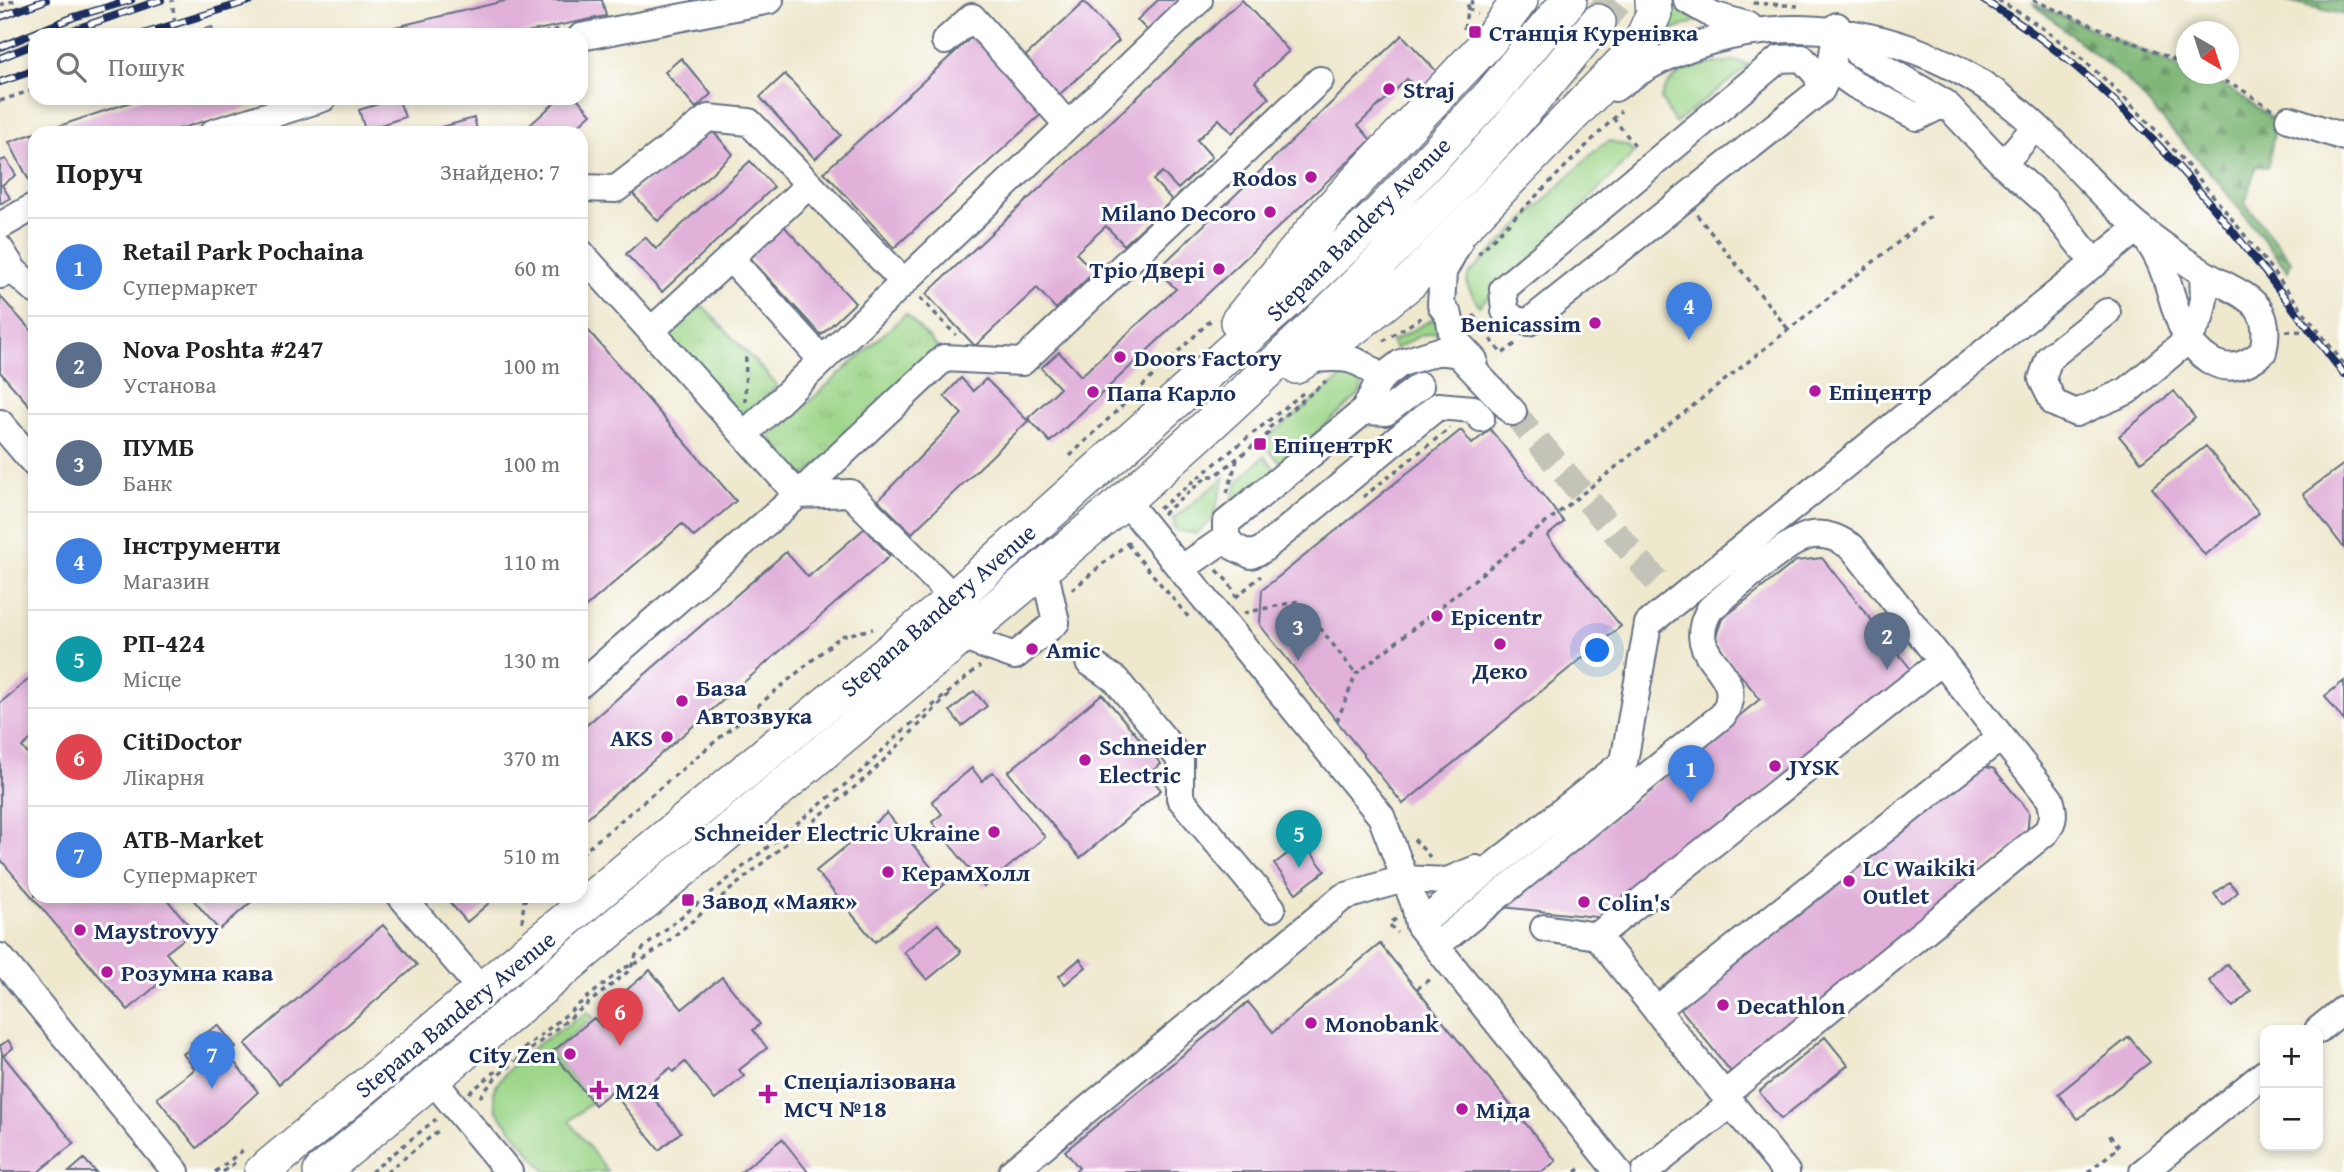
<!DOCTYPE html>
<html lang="uk">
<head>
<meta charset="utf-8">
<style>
  body { margin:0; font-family:"Gentium Book Plus",serif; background:#f6f6f6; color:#222 }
  .controls { position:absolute; right:21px; bottom:21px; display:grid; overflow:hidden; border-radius:14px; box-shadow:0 4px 10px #0003 }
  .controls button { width:63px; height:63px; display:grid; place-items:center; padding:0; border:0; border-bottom:2px solid #e0e0e0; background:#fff; color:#222; font:35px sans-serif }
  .compass { position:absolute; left:2176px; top:21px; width:63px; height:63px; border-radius:50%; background:#fff; box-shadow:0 4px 10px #0003; rotate:141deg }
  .you { position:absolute; left:1598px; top:651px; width:24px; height:24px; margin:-18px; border:5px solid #fff; border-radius:50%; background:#1a73e8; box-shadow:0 0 0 10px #1a73e833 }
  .badge { display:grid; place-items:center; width:46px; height:46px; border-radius:50%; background:#b5179e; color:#fff; font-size:23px; font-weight:700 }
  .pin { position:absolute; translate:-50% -58px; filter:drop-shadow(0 2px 4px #0008) }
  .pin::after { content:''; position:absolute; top:37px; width:24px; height:21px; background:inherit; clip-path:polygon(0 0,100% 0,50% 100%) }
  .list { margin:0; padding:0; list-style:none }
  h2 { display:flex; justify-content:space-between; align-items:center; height:91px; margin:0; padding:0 28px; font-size:30px }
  h2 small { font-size:23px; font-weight:400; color:#767676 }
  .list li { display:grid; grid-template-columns:46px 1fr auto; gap:21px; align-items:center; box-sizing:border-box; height:98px; padding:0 28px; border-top:2px solid #e0e0e0 }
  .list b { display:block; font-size:26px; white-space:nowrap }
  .list p { margin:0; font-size:23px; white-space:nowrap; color:#767676 }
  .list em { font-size:23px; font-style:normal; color:#767676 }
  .icon { flex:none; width:38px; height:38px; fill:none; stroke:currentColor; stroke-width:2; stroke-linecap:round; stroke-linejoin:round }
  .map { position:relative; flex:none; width:2344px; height:1172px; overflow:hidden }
  .search { position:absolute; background:#fff; box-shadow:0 4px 10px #0003; left:28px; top:28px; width:560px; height:77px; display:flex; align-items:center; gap:18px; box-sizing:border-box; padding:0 24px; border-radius:21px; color:#767676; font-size:26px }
  .panel { position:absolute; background:#fff; box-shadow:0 4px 10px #0003; left:28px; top:126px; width:560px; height:777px; border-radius:21px }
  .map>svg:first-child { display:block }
</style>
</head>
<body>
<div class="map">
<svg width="2344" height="1172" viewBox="0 0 2344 1172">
  <defs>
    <pattern id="forest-firs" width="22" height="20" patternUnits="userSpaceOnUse" patternTransform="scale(1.75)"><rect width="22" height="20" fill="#7db674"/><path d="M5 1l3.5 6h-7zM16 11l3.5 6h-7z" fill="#669462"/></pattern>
    <pattern id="park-tufts" width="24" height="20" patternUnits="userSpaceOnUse" patternTransform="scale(1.75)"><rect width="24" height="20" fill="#9cd588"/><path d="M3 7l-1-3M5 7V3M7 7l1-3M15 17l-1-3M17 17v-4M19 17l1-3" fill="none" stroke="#86b778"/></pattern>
  </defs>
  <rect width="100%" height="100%" fill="#fff"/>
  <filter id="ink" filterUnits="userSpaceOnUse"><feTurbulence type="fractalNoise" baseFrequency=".0143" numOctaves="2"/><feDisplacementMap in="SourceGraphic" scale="14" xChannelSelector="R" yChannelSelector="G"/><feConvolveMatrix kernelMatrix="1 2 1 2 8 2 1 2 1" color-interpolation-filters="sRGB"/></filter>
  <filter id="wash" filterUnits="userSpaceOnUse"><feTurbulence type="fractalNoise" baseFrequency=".00686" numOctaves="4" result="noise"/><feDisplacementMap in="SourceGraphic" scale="28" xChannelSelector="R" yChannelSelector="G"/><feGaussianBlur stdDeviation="1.57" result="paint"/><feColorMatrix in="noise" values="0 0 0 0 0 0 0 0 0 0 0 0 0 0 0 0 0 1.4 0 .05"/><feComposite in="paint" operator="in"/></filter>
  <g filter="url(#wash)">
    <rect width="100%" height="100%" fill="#eee8cd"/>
    <path fill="#9cd588" stroke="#5c8273" stroke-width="2" d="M 1675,4 L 1701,19 L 1666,33 Z
      M 1733,61 L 1750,65 L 1675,123 L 1661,99 C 1670,66 1703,65 1733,61 Z
      M 1610,141 L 1628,146 L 1634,153 L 1536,254 L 1479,306 L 1467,285 L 1468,275 L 1599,147 Z
      M 1442,314 L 1444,331 L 1421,335 L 1396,349 L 1391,342 Z
      M 1351,370 L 1358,374 L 1363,384 L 1359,395 L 1281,464 L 1267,448 L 1272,434 Z
      M 1264,456 L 1276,470 L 1227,512 L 1239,480 Z
      M 1225,477 L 1212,520 L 1196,534 L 1175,530 L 1173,519 Z
      M 588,1012 L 594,1018 L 552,1052 L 593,1101 L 569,1121 L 608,1172 L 546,1172 L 496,1110 L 493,1091 C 512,1056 556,1033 588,1012 Z"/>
    <path fill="url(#forest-firs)" stroke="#4c7269" stroke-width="2" d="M 2285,0 L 2344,0 L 2344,15 Z
      M 2032,3 L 2186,70 L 2186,74 C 2218,74 2251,104 2276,121 L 2268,167 L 2256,166 L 2245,203 L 2291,261 L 2288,271 L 2214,177 L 2130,83 Z"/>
    <path fill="url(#park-tufts)" stroke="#5c8273" stroke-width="2" d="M 702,305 L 777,385 L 743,420 L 668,335 Z
      M 906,314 L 940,350 L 805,476 L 769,438 Z"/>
    <g id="blocks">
      <path fill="#e1b1da" d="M 509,0 L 602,0 L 606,16 L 512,35 L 361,35 Z
        M 1158,0 L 1176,0 L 1180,4 L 1150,33 L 1137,20 Z
        M 1242,0 L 1289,51 L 1255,82 L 1269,98 L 1232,133 L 1219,119 L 1197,140 L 1212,157 L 1178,189 L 1162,172 L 1153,180 L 1172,200 L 1124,245 L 1106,226 L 1076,253 L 1094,272 L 1056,309 L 1037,288 L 975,346 L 926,294 Z
        M 1084,2 L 1119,41 L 1052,101 L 1018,63 Z
        M 212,27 L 214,35 L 196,35 L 195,32 Z
        M 978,31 L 1048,108 L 894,248 L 824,172 Z
        M 1402,35 L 1440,75 L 1421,93 L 1407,79 L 1358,125 L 1371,140 L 1050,442 L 1028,418 L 1060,388 L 1041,368 L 1059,352 L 1081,376 L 1176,289 L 1157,270 Z
        M 681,58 L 711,94 L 696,108 L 665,72 Z
        M 785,74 L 841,135 L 815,159 L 760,97 Z
        M 143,98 L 275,98 L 275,99 L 166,133 L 38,133 Z
        M 398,98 L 405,117 L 365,130 L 359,110 Z
        M 560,98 L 577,98 L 591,114 L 570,133 L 521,133 Z
        M 474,118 L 478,133 L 424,133 L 424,132 Z
        M 709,127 L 733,154 L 658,221 L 633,194 Z
        M 35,133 L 35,185 L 32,186 L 9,142 Z
        M 6,159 L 16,175 L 2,185 L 10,198 L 0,204 L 0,161 Z
        M 750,161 L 774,187 L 662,292 L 626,254 L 645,237 L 656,249 Z
        M 782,224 L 855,303 L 821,335 L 748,256 Z
        M 0,296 L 35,335 L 35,412 L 0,372 Z
        M 581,322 L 736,501 L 694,537 L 682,524 L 581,611 Z
        M 961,378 L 973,391 L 986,379 L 1028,421 L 912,533 L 878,500 L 962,414 L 944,396 Z
        M 2174,391 L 2195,418 L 2141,462 L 2119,436 Z
        M 1490,429 L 1564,522 L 1547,536 L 1621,626 L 1403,804 L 1260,625 L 1262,590 L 1461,430 L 1472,444 Z
        M 2206,446 L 2259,513 L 2205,555 L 2152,488 Z
        M 2344,464 L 2344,548 L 2303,494 Z
        M 865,528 L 890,556 L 581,823 L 581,730 L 786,552 L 808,577 Z
        M 1822,558 L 1914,673 L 1606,918 L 1502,907 L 1760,699 L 1714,642 L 1722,619 L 1796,561 Z
        M 35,674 L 35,736 L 22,747 L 35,762 L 35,896 L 164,896 L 194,931 L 166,953 L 178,967 L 128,1010 L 0,859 L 0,703 Z
        M 2344,681 L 2344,721 L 2325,696 Z
        M 974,691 L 987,706 L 962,726 L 950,711 Z
        M 1102,694 L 1161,764 L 1148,774 L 1161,790 L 1080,858 L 1008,772 Z
        M 1975,764 L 1994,769 L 2029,812 L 2027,837 L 1732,1073 L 1676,1003 Z
        M 972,768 L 982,781 L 993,772 L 1045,837 L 984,887 L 932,822 L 942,814 L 932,801 Z
        M 887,813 L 945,884 L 875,942 L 816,871 Z
        M 1303,842 L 1325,871 L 1296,893 L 1274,864 Z
        M 2229,882 L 2238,892 L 2223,905 L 2214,894 Z
        M 190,896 L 258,896 L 219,930 Z
        M 444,896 L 497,896 L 467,922 Z
        M 938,924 L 961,952 L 927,980 L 904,952 Z
        M 383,925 L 417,965 L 279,1084 L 245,1044 Z
        M 1380,944 L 1556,1161 L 1542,1172 L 1074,1172 L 1079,1168 L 1065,1151 L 1248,1002 L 1273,1032 Z
        M 1080,959 L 1086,967 L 1065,984 L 1059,976 Z
        M 2227,964 L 2251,991 L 2233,1007 L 2209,981 Z
        M 650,970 L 682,1009 L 722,977 L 760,1024 L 753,1030 L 767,1048 L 739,1070 L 744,1076 L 715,1100 L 685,1062 L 673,1072 L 670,1068 L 645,1088 L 681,1132 L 659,1150 L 612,1091 L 595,1105 L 552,1052 L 594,1018 L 602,1027 L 632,1003 L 623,993 Z
        M 218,1025 L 236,1047 L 228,1054 L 258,1092 L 197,1148 L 157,1098 L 195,1069 L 183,1054 L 194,1046 L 191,1043 Z
        M 1825,1037 L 1848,1065 L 1781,1119 L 1759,1092 Z
        M 2129,1037 L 2150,1062 L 2078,1119 L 2058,1094 Z
        M 8,1040 L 13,1048 L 3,1056 L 0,1046 Z
        M 2,1054 L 74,1143 L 38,1172 L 0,1172 Z
        M 782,1139 L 808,1172 L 741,1172 Z
        M 84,1159 L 96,1172 L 69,1172 Z"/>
    </g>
  </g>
  <g filter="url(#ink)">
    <use href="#blocks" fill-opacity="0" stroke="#657085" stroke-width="2"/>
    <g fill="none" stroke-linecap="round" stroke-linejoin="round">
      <path stroke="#c4c3b7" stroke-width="26" stroke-dasharray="26 13" stroke-linecap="butt" d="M 1513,412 L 1664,590"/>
      <path stroke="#c4c3b7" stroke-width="35" stroke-dasharray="35 18" stroke-linecap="butt" d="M 1598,22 L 1615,0"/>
      <defs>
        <path id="minor" d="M 1687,0 L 1713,15 L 1749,26
          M 581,37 L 770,0
          M 945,41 L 972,17 L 1067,124
          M 1858,53 L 1945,103
          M 1831,68 L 1855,85 L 1917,117 L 1945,103 L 2003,164
          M 1615,88 C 1733,0 1900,14 2014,107 C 2059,143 2095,191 2140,228 C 2159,243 2180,258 2200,271 C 2236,295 2276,297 2263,352 C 2247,365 2229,373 2209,360 C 2174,337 2176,295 2159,260 C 2154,249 2146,238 2139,227
          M 1821,90 L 1817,75 L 1802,58 L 1779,59 L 1503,289 L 1505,311 L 1515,320 L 1529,322 L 1821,90 L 1831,68 L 1837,26
          M 2289,119 L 2344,137
          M 2036,126 L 2003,164 L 2046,202 L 2095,264
          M 213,133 L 323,98
          M 581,188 L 616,189 L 708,118 L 749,122 L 903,281
          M 0,226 L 35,206
          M 1459,242 L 1443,272 L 1441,305 L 1449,316 L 1453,338 L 1474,360
          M 0,249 L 14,271
          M 581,253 L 798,495
          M 730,258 L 822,360
          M 0,275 L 14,271 L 35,290
          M 2107,312 L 2049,358 L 2042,379 L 2054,403 L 2076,413 L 2127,391 L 2188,340 L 2200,318 L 2204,299 L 2203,273
          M 651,331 L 809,185
          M 1308,359 C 1340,358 1356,353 1380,379
          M 1364,411 L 1386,412 L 1420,386
          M 1481,418 L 1473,409 L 1438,406 L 1262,550 L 1251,555 L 1234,547 L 1226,538 L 1226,523 L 1364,411 L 1380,379 L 1401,363 L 1439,351 L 1458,354 L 1513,412
          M 0,423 L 35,464
          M 744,435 L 1199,0
          M 798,495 L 850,493 L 954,598
          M 1125,500 L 1381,816 L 1415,905 L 1419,925 L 1618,1172
          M 1181,569 L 1226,538
          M 961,637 L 1015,656 L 1056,622 L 1044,568
          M 1089,662 L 1116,680 L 1180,759 L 1180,798 L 1272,908
          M 581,684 L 798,495 L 944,358 L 1022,362 L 1320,80
          M 401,896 L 483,992
          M 1419,925 L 1624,762 L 1648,624 L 2139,227
          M 1544,928 L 1597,936 L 1786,1172
          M 1597,936 L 1941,662
          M 1436,946 L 1723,715 C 1751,667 1679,663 1710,609 C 1731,592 1788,538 1812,535 C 1828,533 1839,539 1852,547 L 2050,799 C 2054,812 2055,820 2046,832 L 1724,1095
          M 0,957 L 176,1172
          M 1656,1010 L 2001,737
          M 2318,1030 L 2344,1009
          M 432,1079 L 509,1172
          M 1012,1172 L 1343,897 L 1403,879 L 1447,881 L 1476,869
          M 1645,1172 L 1731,1104
          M 2143,1172 L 2265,1073"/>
        <path id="major" d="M 1238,322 L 1328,212 L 1489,41 L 1520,0
          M 1296,366 L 1353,328 L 1409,283 L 1640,45 L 1654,13 L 1653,0
          M 262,1172 L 954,598 L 1296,293 L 1379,214 L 1491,95 L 1569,0
          M 321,1172 L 1125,500 C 1258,383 1386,261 1506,131 C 1538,96 1567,58 1598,22"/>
      </defs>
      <use href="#minor" stroke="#657085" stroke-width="30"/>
      <use href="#major" stroke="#657085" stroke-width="38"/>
      <path stroke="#657085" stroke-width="3.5" stroke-dasharray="5 5" stroke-linecap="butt" d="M 1473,0 L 1468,9 L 1477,14
        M 1998,0 C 2137,78 2247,240 2344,364
        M 2033,0 L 2186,65
        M 1753,3 L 1798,6
        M 0,5 L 16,0
        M 1464,29 L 1469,0
        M 161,35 L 175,24 L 172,0
        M 534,35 L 560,29
        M 2206,74 L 2236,86 L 2272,109
        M 0,101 L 35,89
        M 1613,118 L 1638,149
        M 1697,215 L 1788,329
        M 1478,254 L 1621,111
        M 920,298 L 956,335
        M 1473,315 L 1502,354 L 1518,342
        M 2286,331 L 2319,332
        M 1383,341 L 1424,316
        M 745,402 L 746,353
        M 1070,456 L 1211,320
        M 1227,493 L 1237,460
        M 1363,497 L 1450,428
        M 1159,509 L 1303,393
        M 1163,514 L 1208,476 L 1215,476 L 1269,433 L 1269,428 L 1326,381
        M 1127,544 L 1190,619
        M 1217,570 L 1230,584 L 1238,601
        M 1072,590 L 1130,541
        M 1236,597 L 1261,576
        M 1244,613 L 1299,601 L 1356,674
        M 1337,721 L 1356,674 L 1931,216
        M 1414,839 L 1430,857
        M 581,854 L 841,636 L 873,629
        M 1396,919 L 1389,924 L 1397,933
        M 522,922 L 524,901 L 531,896
        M 1417,989 L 1432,977
        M 469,1093 L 624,968 L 641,961 L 662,946 L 868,776 L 950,694
        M 480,1097 L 496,1077 L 630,970 L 636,955 L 655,938 L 863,770 L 899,734 L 980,666
        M 215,1172 L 246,1148
        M 223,1172 L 237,1161
        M 371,1172 L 436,1119
        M 387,1172 L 438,1131
        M 1576,1172 L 1584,1166
        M 2088,1172 L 2119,1147 L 2107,1132"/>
      <use href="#minor" stroke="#fff" stroke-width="26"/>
      <use href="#major" stroke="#fff" stroke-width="35"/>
      <defs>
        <path id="rail" d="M 1983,0 C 2136,91 2237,237 2344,374
          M 0,17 L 46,0
          M 58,35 L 161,0
          M 140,35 L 252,0
          M 0,47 L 74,17 L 131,0
          M 0,58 L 35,44
          M 0,82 L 35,70"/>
      </defs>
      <use href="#rail" stroke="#1b2f5e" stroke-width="8"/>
      <use href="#rail" stroke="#fff" stroke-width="5" stroke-dasharray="16" stroke-linecap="butt"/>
    </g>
  </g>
  <g fill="#b5179e" stroke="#fff" stroke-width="2.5">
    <rect x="1468" y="25" width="14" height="14" rx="3.5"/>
    <circle cx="1389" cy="89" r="7"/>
    <circle cx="1311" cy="177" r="7"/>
    <circle cx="1270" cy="212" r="7"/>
    <circle cx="1219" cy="269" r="7"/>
    <circle cx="1595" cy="323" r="7"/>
    <circle cx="1120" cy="357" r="7"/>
    <circle cx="1815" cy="391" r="7"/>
    <circle cx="1093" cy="392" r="7"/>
    <rect x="1253" y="437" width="14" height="14" rx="3.5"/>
    <circle cx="1437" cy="616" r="7"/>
    <circle cx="1500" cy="644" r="7"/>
    <circle cx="1032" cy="649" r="7"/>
    <circle cx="682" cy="701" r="7"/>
    <circle cx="667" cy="737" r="7"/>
    <circle cx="1085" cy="760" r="7"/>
    <circle cx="1775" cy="766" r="7"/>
    <circle cx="994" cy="832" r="7"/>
    <circle cx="888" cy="872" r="7"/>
    <circle cx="1849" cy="881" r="7"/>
    <rect x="681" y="893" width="14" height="14" rx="3.5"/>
    <circle cx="1584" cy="902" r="7"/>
    <circle cx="80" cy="930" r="7"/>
    <circle cx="107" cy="972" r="7"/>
    <circle cx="1723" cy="1005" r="7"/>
    <circle cx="1311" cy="1023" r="7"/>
    <circle cx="570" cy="1054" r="7"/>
    <path d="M595.5 1079.5h7v7h7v7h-7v7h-7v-7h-7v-7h7z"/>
    <path d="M764.5 1083.5h7v7h7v7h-7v7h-7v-7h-7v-7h7z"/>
    <circle cx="1462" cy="1109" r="7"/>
  </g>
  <g text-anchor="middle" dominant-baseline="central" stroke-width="6" stroke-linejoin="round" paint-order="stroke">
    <g font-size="24" font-weight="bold" fill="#1b2f5e" stroke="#fff" text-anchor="start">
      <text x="1489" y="32">Станція Куренівка</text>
      <text x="1403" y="89">Straj</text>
      <text x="1297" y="177" text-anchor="end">Rodos</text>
      <text x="1256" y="212" text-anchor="end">Milano Decoro</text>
      <text x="1205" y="269" text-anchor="end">Тріо Двері</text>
      <text x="1581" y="323" text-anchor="end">Benicassim</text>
      <text x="1134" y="357">Doors Factory</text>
      <text x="1829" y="391">Епіцентр</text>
      <text x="1107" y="392">Папа Карло</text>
      <text x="1274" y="444">ЕпіцентрК</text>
      <text x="1451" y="616">Epicentr</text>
      <text x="1046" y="649">Amic</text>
      <text x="1500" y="670" text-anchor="middle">Деко</text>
      <text x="696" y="687">База<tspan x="696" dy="28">Автозвука</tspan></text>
      <text x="653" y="737" text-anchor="end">AKS</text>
      <text x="1099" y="746">Schneider<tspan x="1099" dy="28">Electric</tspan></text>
      <text x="1789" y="766">JYSK</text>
      <text x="980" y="832" text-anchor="end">Schneider Electric Ukraine</text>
      <text x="1863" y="867">LC Waikiki<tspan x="1863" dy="28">Outlet</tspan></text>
      <text x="902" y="872">КерамХолл</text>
      <text x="702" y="900">Завод «Маяк»</text>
      <text x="1598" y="902">Colin's</text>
      <text x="94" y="930">Maystrovyy</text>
      <text x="121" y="972">Розумна кава</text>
      <text x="1737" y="1005">Decathlon</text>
      <text x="1325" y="1023">Monobank</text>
      <text x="556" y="1054" text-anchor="end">City Zen</text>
      <text x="784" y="1080">Спеціалізована<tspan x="784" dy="28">МСЧ №18</tspan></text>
      <text x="615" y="1090">М24</text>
      <text x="1476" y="1109">Міда</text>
    </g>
    <g font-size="24" fill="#1b2f5e" stroke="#fff">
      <text transform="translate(1358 229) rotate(-45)">Stepana Bandery Avenue</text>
      <text transform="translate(938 610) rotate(-41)">Stepana Bandery Avenue</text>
      <text transform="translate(455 1014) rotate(-39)">Stepana Bandery Avenue</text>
    </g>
  </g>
</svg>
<div class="controls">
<button>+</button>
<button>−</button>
</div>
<svg class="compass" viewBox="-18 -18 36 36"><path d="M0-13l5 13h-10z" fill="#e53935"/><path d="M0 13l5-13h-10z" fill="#767676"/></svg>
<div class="you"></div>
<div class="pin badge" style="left:1691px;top:803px;background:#3f7fe0">1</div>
<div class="pin badge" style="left:1887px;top:670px;background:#5c6f8a">2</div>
<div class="pin badge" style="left:1298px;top:661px;background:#5c6f8a">3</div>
<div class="pin badge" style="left:1689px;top:340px;background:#3f7fe0">4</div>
<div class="pin badge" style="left:1299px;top:868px;background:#0f9aa8">5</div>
<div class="pin badge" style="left:620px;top:1046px;background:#e0444e">6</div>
<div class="pin badge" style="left:212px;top:1089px;background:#3f7fe0">7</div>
<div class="search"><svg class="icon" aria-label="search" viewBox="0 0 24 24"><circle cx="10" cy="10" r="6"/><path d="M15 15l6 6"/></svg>Пошук</div>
<section class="panel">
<h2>Поруч<small>Знайдено: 7</small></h2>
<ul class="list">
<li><span class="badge" style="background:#3f7fe0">1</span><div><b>Retail Park Pochaina</b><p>Супермаркет</p></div><em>60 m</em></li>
<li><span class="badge" style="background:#5c6f8a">2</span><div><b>Nova Poshta #247</b><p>Установа</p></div><em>100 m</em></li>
<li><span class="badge" style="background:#5c6f8a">3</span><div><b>ПУМБ</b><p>Банк</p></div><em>100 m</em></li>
<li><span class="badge" style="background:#3f7fe0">4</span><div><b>Інструменти</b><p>Магазин</p></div><em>110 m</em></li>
<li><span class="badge" style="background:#0f9aa8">5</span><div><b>РП-424</b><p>Місце</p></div><em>130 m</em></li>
<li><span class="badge" style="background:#e0444e">6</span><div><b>CitiDoctor</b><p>Лікарня</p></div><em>370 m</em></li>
<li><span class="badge" style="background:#3f7fe0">7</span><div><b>ATB-Market</b><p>Супермаркет</p></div><em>510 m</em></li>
</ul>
</section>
</div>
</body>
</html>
